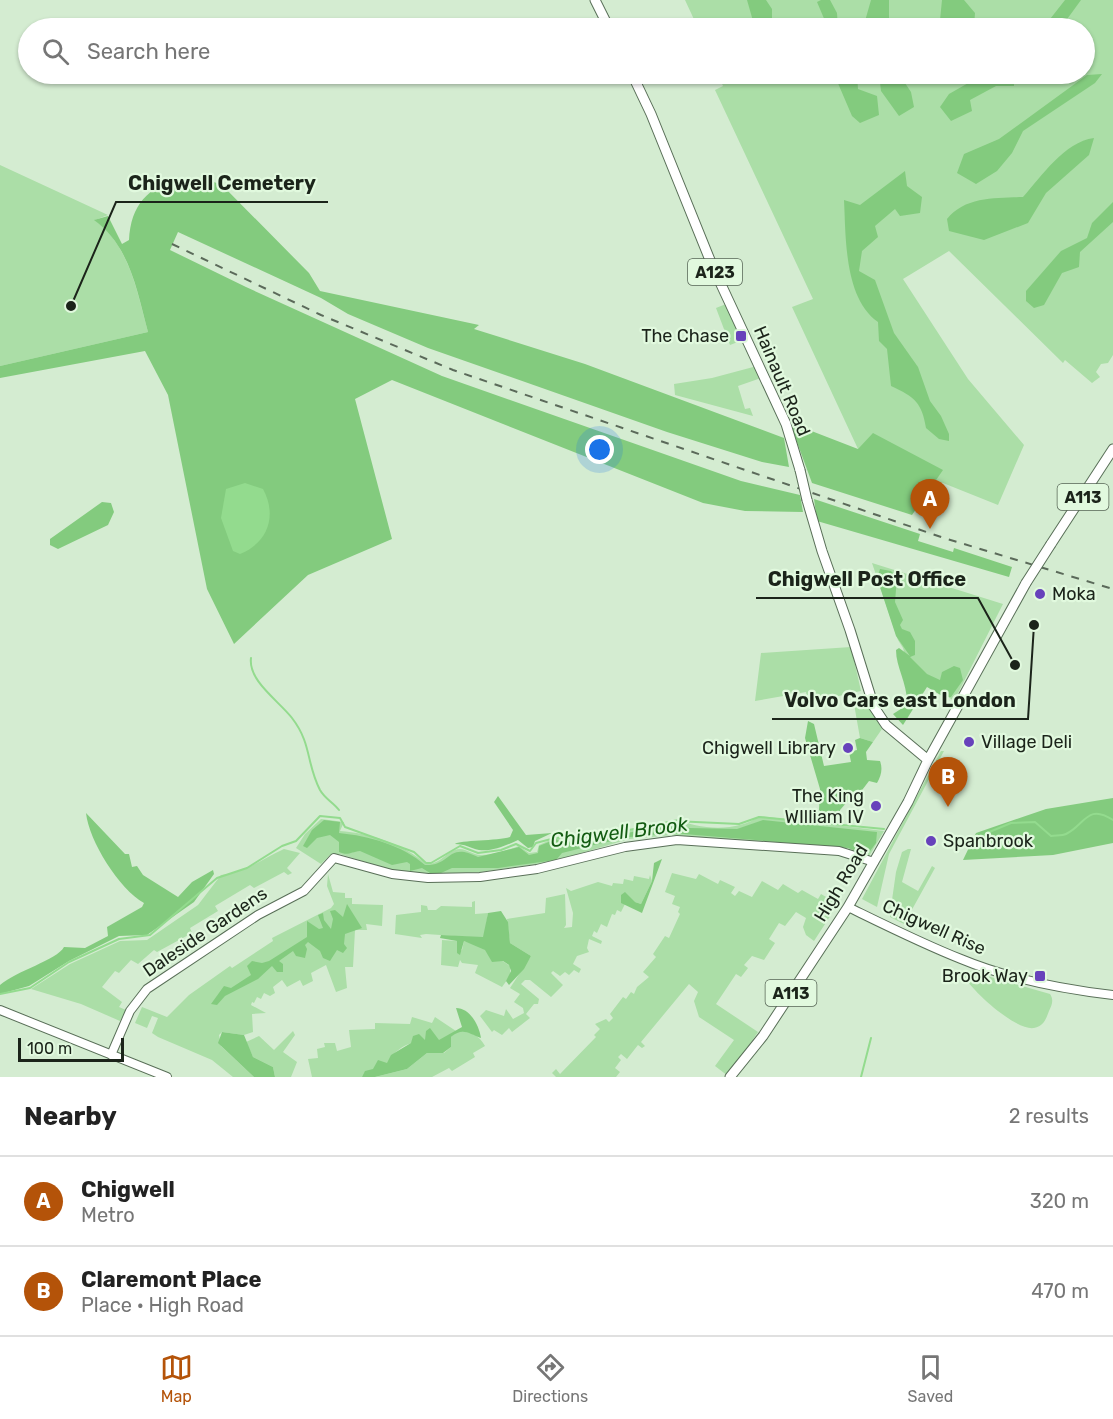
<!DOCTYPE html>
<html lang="en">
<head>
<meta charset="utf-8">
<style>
  body { margin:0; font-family:Rubik,sans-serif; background:#f6f6f6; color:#222 }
  .scale { position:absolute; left:18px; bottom:15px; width:106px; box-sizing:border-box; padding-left:6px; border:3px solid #1b241a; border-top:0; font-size:16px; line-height:21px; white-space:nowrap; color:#1b241a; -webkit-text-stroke:4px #e1f9de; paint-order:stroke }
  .you { position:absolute; left:600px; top:450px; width:21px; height:21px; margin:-15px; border:4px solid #fff; border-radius:50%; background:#1a73e8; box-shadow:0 0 0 9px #1a73e833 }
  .badge { display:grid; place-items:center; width:39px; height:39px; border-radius:50%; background:#b45309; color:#fff; font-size:20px; font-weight:700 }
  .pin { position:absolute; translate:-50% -50px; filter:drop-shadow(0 2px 3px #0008) }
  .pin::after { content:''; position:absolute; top:32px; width:21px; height:18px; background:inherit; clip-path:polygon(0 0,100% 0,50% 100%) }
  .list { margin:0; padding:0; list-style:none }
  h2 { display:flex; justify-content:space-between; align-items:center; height:78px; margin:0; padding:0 24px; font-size:26px }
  h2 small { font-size:20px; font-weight:400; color:#767676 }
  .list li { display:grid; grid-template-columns:39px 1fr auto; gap:18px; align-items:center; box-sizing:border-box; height:90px; padding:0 24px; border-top:2px solid #e0e0e0 }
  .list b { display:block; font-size:22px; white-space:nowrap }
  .list p { margin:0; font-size:20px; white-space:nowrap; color:#767676 }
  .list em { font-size:20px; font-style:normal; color:#767676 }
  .icon { flex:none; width:33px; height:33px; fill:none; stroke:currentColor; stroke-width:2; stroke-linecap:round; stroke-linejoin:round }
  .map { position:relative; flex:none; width:1113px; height:1077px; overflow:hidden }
  .search { position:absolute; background:#fff; box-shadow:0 2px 4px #0004; left:18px; right:18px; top:18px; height:66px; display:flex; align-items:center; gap:15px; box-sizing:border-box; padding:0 21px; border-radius:33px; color:#767676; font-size:22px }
  .sheet { height:258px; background:#fff }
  nav { display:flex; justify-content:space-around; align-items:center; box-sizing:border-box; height:84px; border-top:2px solid #e0e0e0; background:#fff; font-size:16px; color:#767676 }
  nav a { display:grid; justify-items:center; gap:3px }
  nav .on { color:#b45309 }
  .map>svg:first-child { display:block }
</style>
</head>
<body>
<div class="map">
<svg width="1113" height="1077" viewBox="0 0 1113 1077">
  <rect width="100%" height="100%" fill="#d4ecd1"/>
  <path fill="#abdea7" d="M 685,0 L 1113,0 L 1113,355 L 1108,363 L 1101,364 L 1096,372 L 1100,377 L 1092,383 L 1065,360 L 1063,363 L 949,251 L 903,279 L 968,379 L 1024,445 L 998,505 L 858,449 L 792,307 L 813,299 L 715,90 L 723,86 L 718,74 L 1084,74 L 1084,28 L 698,28 Z
    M 0,165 L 108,215 L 95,220 C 130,247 137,292 148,332 L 0,366 Z
    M 726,304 L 743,340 L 730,345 L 716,308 Z
    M 757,366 L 761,378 L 738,386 L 745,409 L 750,408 L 753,416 L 675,395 L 674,384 L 712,378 Z
    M 872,563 L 1003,604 L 954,701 L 925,681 L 910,675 L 903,648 L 898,640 Z
    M 851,647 L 861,691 L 808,703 L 806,692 L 755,701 L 761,653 Z
    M 863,696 L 882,729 L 873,742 L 860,738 L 854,704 L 854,699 Z
    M 941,751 L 944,751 L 889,854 L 877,907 L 862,899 Z
    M 759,816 L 884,831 L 868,858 L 848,848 L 672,835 L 629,839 L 551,862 L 480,872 L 428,874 L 388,869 L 340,854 L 330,855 L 321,864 L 296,848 L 305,834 L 321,819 L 344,822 L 340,831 C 369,833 404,844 426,864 C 440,864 443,855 455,850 C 465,846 472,856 482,855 C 495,855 507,850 519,846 L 529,853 L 537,852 L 539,845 L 557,837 L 564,842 L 601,838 L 677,819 C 698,830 740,832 759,816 Z
    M 284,849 L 300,853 L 287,868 L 292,873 L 288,875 L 284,872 L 254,888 L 250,885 L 215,906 L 218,911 L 190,928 L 192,933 L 157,952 L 154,950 L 138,964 L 131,960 L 119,973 L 115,971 L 102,987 L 122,1002 L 119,1007 L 126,1010 L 120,1021 L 81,1004 L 31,989 L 70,964 L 120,941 L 147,940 L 198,905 L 221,875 C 247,872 260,860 284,849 Z
    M 908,849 L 911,849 L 902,882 L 918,891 L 932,866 L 935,868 L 904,924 L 890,917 L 890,914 L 896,872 L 902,852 Z
    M 672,873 L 696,879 L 699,874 L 718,884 L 720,880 L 735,887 L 731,893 L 735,896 L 739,891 L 752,897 L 762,881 L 778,890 L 783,884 L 798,893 L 802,890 L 818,899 L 821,894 L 838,904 L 814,941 L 806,935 L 803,927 L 806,918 L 796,912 L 785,926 L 779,923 L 769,939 L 775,943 L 764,960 L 752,956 L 744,965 L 748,968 L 741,977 L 736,974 L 716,1004 L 758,1032 L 728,1076 L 715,1066 L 734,1040 L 699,1017 L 694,1001 L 698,992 L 689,984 L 641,1042 L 645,1046 L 642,1048 L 638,1045 L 627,1059 L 621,1054 L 618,1057 L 621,1060 L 615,1068 L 620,1072 L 616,1077 L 556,1077 L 552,1073 L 556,1069 L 560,1074 L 596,1037 L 594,1035 L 600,1029 L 595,1024 L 606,1019 L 609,1022 L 613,1018 L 610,1014 L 623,997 L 626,999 L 631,992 L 634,994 L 637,987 L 649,977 L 643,972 L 656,957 L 653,954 L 665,936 L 669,938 L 680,914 L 678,912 L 680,907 L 672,904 L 675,896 L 665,892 Z
    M 328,874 L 333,892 L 345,893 L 345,898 L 352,898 L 352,904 L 383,905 L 382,926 L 366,924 L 367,930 L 355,930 L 353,967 L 345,967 L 347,988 L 336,992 L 326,965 L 311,973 L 313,981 L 303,986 L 300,980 L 287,987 L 282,980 L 273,987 L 275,993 L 270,996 L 264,993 L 261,999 L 257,997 L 254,1003 L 252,1002 L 251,1005 L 266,1013 L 252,1014 L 253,1032 L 244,1035 L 222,1032 L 219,1035 L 221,1046 L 254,1077 L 233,1077 L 212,1060 L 158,1037 L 152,1033 L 158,1018 L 152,1016 L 147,1028 L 135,1023 L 142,1007 L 167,1017 L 189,995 L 230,966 L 232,968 L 273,941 L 272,938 L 331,908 L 334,904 L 327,886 Z
    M 650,875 L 652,881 L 641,904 L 635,902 L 625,904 L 621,912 L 617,910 L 615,915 L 612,914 L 607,927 L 601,924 L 597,933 L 594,931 L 592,936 L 602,941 L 601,944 L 589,939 L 587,948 L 589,952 L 577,956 L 573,964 L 581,969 L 579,973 L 574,970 L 569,975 L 565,972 L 560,976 L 553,971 L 551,973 L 563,985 L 551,997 L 530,980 L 525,980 L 521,984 L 539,999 L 538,1004 L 534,1004 L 526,1014 L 530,1018 L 512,1032 L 509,1028 L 502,1035 L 494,1030 L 492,1032 L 480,1016 L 486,1010 L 504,1016 L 506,1009 L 513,1019 L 524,1013 L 523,1008 L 514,1002 L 520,994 L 510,988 L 531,956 L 510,943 L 507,919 L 545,913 L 546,898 L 565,894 L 566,925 L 564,928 L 572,927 L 573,913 L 566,888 L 571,891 L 598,882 L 612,886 L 613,883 L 623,884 L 624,879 L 633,881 L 634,876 L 649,879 Z
    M 475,901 L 475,914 L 488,913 L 484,938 L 426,934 L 420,935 L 422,938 L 395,934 L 396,915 L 421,912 L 421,905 L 427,906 L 428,910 L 436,910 L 441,906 L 472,907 L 472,902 Z
    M 442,940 L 457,941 L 457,953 L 462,950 L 464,941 L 480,946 L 510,966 L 510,976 L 502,987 L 475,973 L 478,965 L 462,963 L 460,960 L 458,967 L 441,965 Z
    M 966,970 L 1050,994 C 1054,1000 1052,1005 1049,1011 C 1046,1019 1044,1026 1034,1028 C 1016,1031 972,991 964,976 Z
    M 412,1017 L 432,1023 L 435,1017 L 456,1031 L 439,1041 L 427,1037 L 425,1041 C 411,1040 392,1050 388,1064 L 383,1063 L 362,1077 L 312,1077 L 308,1059 L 318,1058 L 317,1049 L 325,1047 L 324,1043 L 335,1043 L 337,1051 L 351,1047 L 349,1030 L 375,1029 L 375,1023 L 410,1024 Z
    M 293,1031 L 295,1035 L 283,1052 L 297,1062 L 291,1077 L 275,1077 L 273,1067 L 253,1057 L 246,1042 L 259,1036 L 274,1050 Z
    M 458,1031 C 470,1031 479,1035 485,1046 L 473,1053 L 475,1057 L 452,1071 L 449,1068 L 432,1077 L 375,1077 L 407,1069 L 427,1053 L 444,1053 L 451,1047 L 451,1037 Z"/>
  <path fill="#83cb7e" d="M 747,0 L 766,0 L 772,9 L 772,28 L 755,28 Z
    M 821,0 L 830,0 L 837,13 L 838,28 L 828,28 L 817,2 Z
    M 871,0 L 889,0 L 889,28 L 863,28 Z
    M 942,0 L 964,0 L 975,13 L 974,27 L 950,28 L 940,20 Z
    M 1065,0 L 1081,0 L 1065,22 L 1067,28 L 1043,28 Z
    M 834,74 L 857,74 L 858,89 L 877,96 L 879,115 L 860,123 L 852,116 Z
    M 879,74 L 899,74 L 911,92 L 914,107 L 899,116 L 881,91 Z
    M 984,74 L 1014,74 L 1014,86 L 996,86 L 970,100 L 972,111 L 951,121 L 940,107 L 949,94 Z
    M 1102,74 L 1095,83 L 1023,131 L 1012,153 L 997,171 L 976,184 L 957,173 L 964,154 L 999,139 L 1087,75 Z
    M 1094,138 L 1089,155 L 1046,193 L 1028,223 L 984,240 L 949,231 L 947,219 C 965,196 997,198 1023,197 C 1042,176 1064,142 1094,138 Z
    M 905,171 L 907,186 L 922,197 L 920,213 L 900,216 L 895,209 L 875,226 L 878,237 L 862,251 L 859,271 L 875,280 L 894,333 L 918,367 L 930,401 L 941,416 L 949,434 L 949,441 L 939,439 L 926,428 C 922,403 915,397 891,386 L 887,349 L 879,341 L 878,322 C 844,298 846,238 844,200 L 860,205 Z
    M 182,178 L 203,178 L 222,185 L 309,273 L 320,291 L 479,325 L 474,329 L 585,364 L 784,438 L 789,467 L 762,462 L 667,432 L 428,348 L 348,314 L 321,298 L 178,232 L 170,250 L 246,287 L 442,376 L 741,481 L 800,495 L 803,512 L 745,511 L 703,503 L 392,380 L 355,399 L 392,539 L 308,575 L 234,644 L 207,589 L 168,395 L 145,351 L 0,378 L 0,366 L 148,332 C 137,291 130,246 94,220 L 108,216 L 122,244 L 129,240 C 131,205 147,187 182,178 Z
    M 1113,202 L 1113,222 L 1080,252 L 1079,267 L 1062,273 L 1044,305 L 1034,308 L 1026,301 L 1026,291 L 1061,251 L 1087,238 L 1092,223 Z
    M 796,425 L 858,449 L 873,433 L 943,470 L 912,515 L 812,483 L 791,426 Z
    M 814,499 L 920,534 L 918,541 L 953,552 L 954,548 L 1012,567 L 1009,577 L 817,521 Z
    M 102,502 L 111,503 L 114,512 L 108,525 L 58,549 L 50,545 L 50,539 Z
    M 880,569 L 891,571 L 897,577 L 895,602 L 903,620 L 900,625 L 902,629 L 910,632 L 915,641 L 915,655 L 910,657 L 927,674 L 940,680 L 942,672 L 954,666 L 960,668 L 963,680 L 951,697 L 944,697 L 927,687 L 903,725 L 893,714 L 907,705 C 908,684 896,668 896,650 L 899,648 L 910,656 L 896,636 L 877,578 Z
    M 808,721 L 814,724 L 824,766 L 851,762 L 849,752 L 857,750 L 855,740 L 860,738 L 873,742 L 866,752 L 867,760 L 880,761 C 883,769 881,776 877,783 L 869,781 L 856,798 L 847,802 L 840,810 L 840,819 L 830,820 L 819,810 L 820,789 L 805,738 Z
    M 498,796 L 526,835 L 552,833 L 535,841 L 533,847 L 528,848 L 518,840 C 507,845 492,852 479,850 C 470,848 465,844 455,844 C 459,840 498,841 510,837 L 513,830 L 494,802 Z
    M 1113,798 L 1113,843 L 1053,855 L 963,860 L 976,833 L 1046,809 Z
    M 86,813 L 125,854 L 129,854 L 132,867 L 137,866 L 143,875 L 178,897 L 192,882 L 213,870 L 214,874 L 194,902 L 147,935 L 119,936 L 69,961 L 29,986 L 0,994 L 0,985 C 16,971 57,960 64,947 L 85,948 L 108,936 L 107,927 L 142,907 L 144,903 C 119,889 89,841 86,813 Z
    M 324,820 L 340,822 L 339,833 C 369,836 402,845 425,865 C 452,866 447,841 478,857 L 519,847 L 529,855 L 538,853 L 539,846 L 556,839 L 564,843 L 600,840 L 676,821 L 689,828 L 737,829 L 763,820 L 877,832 L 876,843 L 867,855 L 848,848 L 672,833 L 630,837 L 598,844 L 562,853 L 556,860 L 498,868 L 452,868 L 441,873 L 430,873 L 422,868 L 410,871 L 410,864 L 407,862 L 392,865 L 360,851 C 351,852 348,856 339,852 L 339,842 L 330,835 L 317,838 L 307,848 L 303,846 L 312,830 Z
    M 662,859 L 642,913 L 621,903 L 621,895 L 625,892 L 635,902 L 641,904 L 652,881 L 654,863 Z
    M 347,904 L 362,928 L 345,934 L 344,944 L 347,948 L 343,953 L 337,950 L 330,961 L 323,958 L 320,951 L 308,942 L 305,945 L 307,949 L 305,958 L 296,956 L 293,951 L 279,961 L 283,964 L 283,972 L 277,972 L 272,966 L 258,979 L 225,996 L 217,1005 L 211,1004 L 224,986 L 231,988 L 251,975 L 247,966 L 252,961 L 262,963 L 269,961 L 307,937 L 307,921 L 319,929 L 323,928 L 318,915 L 323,913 L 324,920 L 331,929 L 333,919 L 330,911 L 335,910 L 343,917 Z
    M 501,911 L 508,922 L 510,943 L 531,956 L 524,969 L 509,985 L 506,981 L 511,971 L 509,965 L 503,961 L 492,962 L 485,950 L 464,941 L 460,955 L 457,953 L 457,941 L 440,938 L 441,935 L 483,937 L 488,913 Z
    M 456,1008 C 470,1008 479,1025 481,1038 C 469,1034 463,1027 451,1037 L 451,1047 L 443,1053 L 427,1053 L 407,1069 L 375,1077 L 362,1077 L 365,1071 L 373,1069 L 378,1060 L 387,1063 L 391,1055 L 411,1043 L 413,1036 L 419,1034 L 425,1040 L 426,1031 L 430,1028 L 439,1040 L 462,1027 Z
    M 222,1032 L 244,1035 L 253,1057 L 273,1067 L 275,1077 L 254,1077 L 218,1043 Z"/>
  <path fill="#93db8e" d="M 245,483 L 263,489 C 277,515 269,542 240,554 L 233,551 L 221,518 L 226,489 Z"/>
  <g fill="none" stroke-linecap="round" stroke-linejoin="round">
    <path stroke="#93db8e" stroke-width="2" d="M 251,658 C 248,681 279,701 292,718 C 312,744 306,763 320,790 C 325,799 333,802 339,810
      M 972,847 L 987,833 L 1011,823 L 1035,822 L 1051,836 C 1055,835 1062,836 1066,834 C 1085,825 1087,803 1113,820
      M 0,994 L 30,988 L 69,962 L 119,939 L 150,935 L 217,878 L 247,868 L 282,846 L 296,841 L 320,816 L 340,818 L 345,827 L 414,852 L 426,863 L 431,863 L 460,846 L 478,853 L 501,850 L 516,844 L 530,851 L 536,843 L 555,838 L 599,836 L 674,821 L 739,824 L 759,817 L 884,829
      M 861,1077 L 871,1038"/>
    <defs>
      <path id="secondary" d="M 848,907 C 885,925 923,944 961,959 C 1009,979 1062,989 1113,995
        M 0,1010 L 167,1077
        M 111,1055 L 130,1011 L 147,989 L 258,915 L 304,891 L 334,858 L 392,874 L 428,878 L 480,877 L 537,869 L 625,847 L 677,840 L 839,851 L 874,862"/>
      <path id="primary" d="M 595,0 L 609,28
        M 632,74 L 651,114 L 712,265 L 786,424 L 800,470
        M 807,500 L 822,551 L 850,630 L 874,707 L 886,725 L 928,760
        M 1051,544 L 1113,449
        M 730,1077 L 763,1036 L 848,907 L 908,802 L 928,760 L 1026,583"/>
    </defs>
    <use href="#secondary" stroke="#596f58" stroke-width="10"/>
    <use href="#primary" stroke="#596f58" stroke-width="11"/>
    <use href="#secondary" stroke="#fff" stroke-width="8"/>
    <use href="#primary" stroke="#fff" stroke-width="9"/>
    <path stroke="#5b6a5a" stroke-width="2" stroke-dasharray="8 8" stroke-linecap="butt" d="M 172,244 L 321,315 L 453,370 L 944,538 L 1113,589"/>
    <defs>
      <path id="primary-bridge" d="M 800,470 L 807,500
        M 1026,583 L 1051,544"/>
    </defs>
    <use href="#primary-bridge" stroke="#596f58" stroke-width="11" stroke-linecap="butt"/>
    <use href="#primary-bridge" stroke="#fff" stroke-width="9"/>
  </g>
  <g fill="#6742bb" stroke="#e1f9de" stroke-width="2">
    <rect x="735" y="330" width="12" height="12" rx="3"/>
    <circle cx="1040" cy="594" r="6"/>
    <circle cx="969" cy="742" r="6"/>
    <circle cx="848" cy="748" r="6"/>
    <circle cx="876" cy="806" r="6"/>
    <circle cx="931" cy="841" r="6"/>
    <rect x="1034" y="970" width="12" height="12" rx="3"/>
  </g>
  <g text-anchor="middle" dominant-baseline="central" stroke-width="4.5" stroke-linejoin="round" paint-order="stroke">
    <g fill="#e1f9de" stroke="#566455" stroke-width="1.5">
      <rect x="688" y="259" width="54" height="26" rx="4.5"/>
      <rect x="1057.5" y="484" width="51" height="26" rx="4.5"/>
      <rect x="765.5" y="980" width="51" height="26" rx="4.5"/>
    </g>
    <g font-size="16" font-weight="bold" fill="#1b241a">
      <text x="715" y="272">A123</text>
      <text x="1083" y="497">A113</text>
      <text x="791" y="993">A113</text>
    </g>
    <g font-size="18" fill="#1b241a" stroke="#e1f9de" text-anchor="end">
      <text x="729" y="336">The Chase</text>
      <text x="1052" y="594" text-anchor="start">Moka</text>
      <text x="981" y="742" text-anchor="start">Village Deli</text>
      <text x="836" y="748">Chigwell Library</text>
      <text x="864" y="796">The King<tspan x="864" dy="21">WIlliam IV</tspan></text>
      <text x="943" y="841" text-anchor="start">Spanbrook</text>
      <text x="1028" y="976">Brook Way</text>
    </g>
    <g font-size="18" fill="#1b241a" stroke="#e1f9de">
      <text transform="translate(782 381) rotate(67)">Hainault Road</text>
      <text transform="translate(841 883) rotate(-59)">High Road</text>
      <text transform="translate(934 927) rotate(24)">Chigwell Rise</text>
      <text transform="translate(205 932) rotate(-34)">Daleside Gardens</text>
    </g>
    <g font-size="20" font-style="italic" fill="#135c12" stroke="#e1f9de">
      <text transform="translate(619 832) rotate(-7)">Chigwell Brook</text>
    </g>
  </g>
  <path fill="none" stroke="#1b241a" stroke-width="2" d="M71 306L116 202H328M1015 665L978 598H756M1034 625L1028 719H772"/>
  <g fill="#1b241a" stroke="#e1f9de" stroke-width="2">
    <circle cx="71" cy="306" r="6"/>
    <circle cx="1015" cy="665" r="6"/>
    <circle cx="1034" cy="625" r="6"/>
  </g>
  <g font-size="20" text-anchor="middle" font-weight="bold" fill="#1b241a" stroke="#e1f9de" stroke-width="4.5" stroke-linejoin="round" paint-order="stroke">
    <text x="222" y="190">Chigwell Cemetery</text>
    <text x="867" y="586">Chigwell Post Office</text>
    <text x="900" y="707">Volvo Cars east London</text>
  </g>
</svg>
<div class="scale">100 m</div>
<div class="you"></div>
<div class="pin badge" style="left:930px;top:529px">A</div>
<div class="pin badge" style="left:948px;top:807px">B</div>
<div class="search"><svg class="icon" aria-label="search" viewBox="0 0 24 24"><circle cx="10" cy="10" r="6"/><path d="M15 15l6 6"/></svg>Search here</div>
</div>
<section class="sheet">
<h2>Nearby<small>2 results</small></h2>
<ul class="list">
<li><span class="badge">A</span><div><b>Chigwell</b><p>Metro</p></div><em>320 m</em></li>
<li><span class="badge">B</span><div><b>Claremont Place</b><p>Place · High Road</p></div><em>470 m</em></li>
</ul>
</section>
<nav>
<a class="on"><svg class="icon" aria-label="map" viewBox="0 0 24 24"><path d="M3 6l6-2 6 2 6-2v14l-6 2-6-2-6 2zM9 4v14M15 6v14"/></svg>Map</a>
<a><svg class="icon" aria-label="directions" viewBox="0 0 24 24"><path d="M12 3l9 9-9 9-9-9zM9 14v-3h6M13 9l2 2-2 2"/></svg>Directions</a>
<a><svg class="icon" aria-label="saved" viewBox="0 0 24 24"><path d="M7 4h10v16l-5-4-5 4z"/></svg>Saved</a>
</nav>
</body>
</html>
